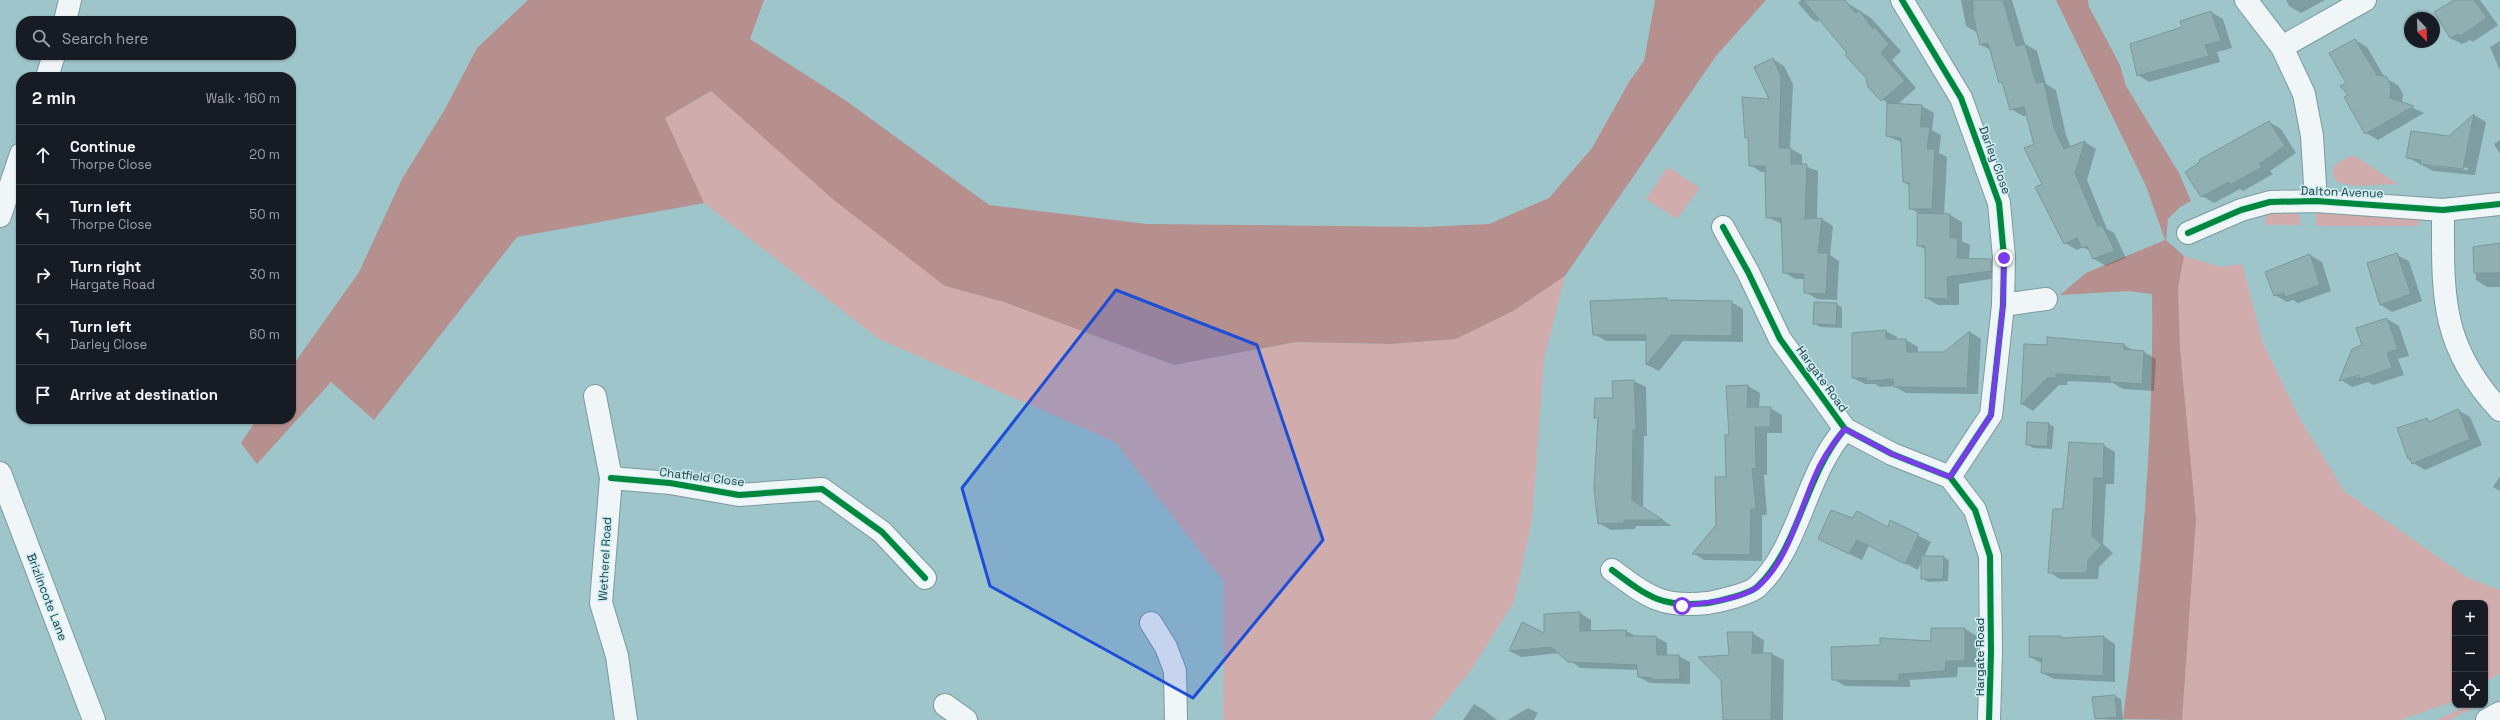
<!DOCTYPE html>
<html lang="en">
<head>
<meta charset="utf-8">
<style>
  body { margin:0; font-family:"Space Grotesk",sans-serif; background:#20242c; color:#f1f3f6 }
  .controls { position:absolute; right:12px; bottom:12px; display:grid; overflow:hidden; border-radius:8px; box-shadow:0 1px 3px #0004 }
  .controls button { width:36px; height:36px; display:grid; place-items:center; padding:0; border:0; border-bottom:1px solid #363941; background:#171b24; color:#f1f3f6; font:20px sans-serif }
  .compass { position:absolute; left:2404px; top:12px; width:36px; height:36px; border-radius:50%; background:#171b24; box-shadow:0 1px 3px #0004; rotate:157deg }
  .stop { position:absolute; width:12px; height:12px; margin:-9px; border:3px solid #7c3aed; border-radius:50%; background:#fff }
  .stop.end { background:#7c3aed; border-color:#fff; box-shadow:0 1px 4px #0008 }
  .list { margin:0; padding:0; list-style:none }
  h2 { display:flex; justify-content:space-between; align-items:center; height:52px; margin:0; padding:0 16px; font-size:17px }
  h2 small { font-size:13px; font-weight:400; color:#9ea1a6 }
  .list li { display:grid; grid-template-columns:26px 1fr auto; gap:12px; align-items:center; box-sizing:border-box; height:60px; padding:0 16px; border-top:1px solid #363941 }
  .list b { display:block; font-size:15px; white-space:nowrap }
  .list p { margin:0; font-size:13px; white-space:nowrap; color:#9ea1a6 }
  .list em { font-size:13px; font-style:normal; color:#9ea1a6 }
  .icon { flex:none; width:22px; height:22px; fill:none; stroke:currentColor; stroke-width:2; stroke-linecap:round; stroke-linejoin:round }
  .map { position:relative; flex:none; width:2500px; height:720px; overflow:hidden }
  .search { position:absolute; background:#171b24; box-shadow:0 1px 3px #0004; left:16px; top:16px; width:280px; height:44px; display:flex; align-items:center; gap:10px; box-sizing:border-box; padding:0 14px; border-radius:16px; color:#9ea1a6; font-size:15px }
  .panel { position:absolute; background:#171b24; box-shadow:0 1px 3px #0004; left:16px; top:72px; width:280px; height:352px; border-radius:16px }
  .map>svg:first-child { display:block }
</style>
</head>
<body>
<div class="map">
<svg width="2500" height="720" viewBox="0 0 2500 720">
  <rect width="100%" height="100%" fill="#9ec5ca"/>
  <path fill="#d0adac" d="M 712,91 L 945,286 L 1004,302 L 1174,365 L 1296,342 L 1391,344 L 1456,339 L 1513,311 L 1565,276 L 1544,359 L 1532,520 L 1514,602 L 1471,670 L 1431,720 L 1224,720 L 1223,718 L 1224,582 L 1115,442 L 879,339 L 704,203 L 665,118 Z
    M 2350,156 L 2355,156 L 2398,184 L 2355,186 L 2337,182 L 2332,174 L 2334,166 Z
    M 1668,167 L 1700,188 L 1677,219 L 1646,199 Z
    M 2279,213 L 2299,214 L 2301,225 L 2265,225 L 2266,215 Z
    M 2316,213 L 2422,218 L 2417,226 L 2323,226 L 2316,225 Z
    M 2184,256 L 2221,267 L 2242,264 L 2263,343 L 2300,419 L 2344,491 L 2468,578 L 2500,590 L 2500,673 L 2485,683 L 2485,603 L 2455,603 L 2455,701 L 2401,720 L 2182,720 L 2196,519 L 2180,348 L 2178,288 Z
    M 2469,705 L 2478,705 L 2449,720 L 2436,720 Z"/>
  <path fill="#b6908f" d="M 528,0 L 764,0 L 750,39 L 845,100 L 989,205 L 1147,224 L 1425,227 L 1489,224 L 1549,198 L 1592,148 L 1629,82 L 1644,61 L 1655,0 L 1766,0 L 1716,56 L 1565,276 L 1513,311 L 1456,339 L 1391,344 L 1296,342 L 1174,365 L 1004,302 L 945,286 L 835,201 L 711,91 L 665,118 L 704,203 L 517,237 L 374,420 L 331,382 L 257,464 L 241,443 L 257,419 L 291,419 L 291,368 L 359,272 L 402,179 L 445,109 L 477,48 Z
    M 2056,0 L 2088,0 L 2089,7 L 2120,65 L 2126,86 L 2179,173 L 2191,201 L 2180,207 L 2168,219 L 2166,240 L 2184,256 L 2178,288 L 2180,348 L 2196,519 L 2182,720 L 2123,719 C 2141,578 2154,437 2152,294 L 2128,291 L 2060,295 L 2086,273 L 2165,240 L 2146,186 Z"/>
  <path fill="#0003" fill-rule="evenodd" d="M 1801,0 L 1844,1 L 1871,18 L 1901,51 L 1892,60 L 1916,88 L 1897,105 L 1922,106 L 1934,113 L 1932,130 L 1941,135 L 1939,153 L 1947,157 L 1944,215 L 1950,215 L 1962,222 L 1962,241 L 1970,245 L 1969,259 L 1991,260 L 2003,267 L 2003,277 L 1959,284 L 1959,305 L 1938,305 L 1926,298 L 1926,250 L 1918,245 L 1918,213 L 1910,208 L 1910,186 L 1904,182 L 1903,143 L 1887,136 L 1888,104 L 1869,86 L 1866,78 L 1848,53 L 1821,19 L 1817,22 L 1812,19 L 1798,3 Z
    M 1961,0 L 2012,0 L 2025,44 L 2037,51 L 2046,84 L 2056,90 L 2066,135 L 2071,147 L 2085,142 L 2096,149 L 2087,180 L 2107,229 L 2114,233 L 2126,258 L 2106,266 L 2094,259 L 2091,252 L 2083,247 L 2077,250 L 2065,243 L 2043,185 L 2027,115 L 2023,116 L 2011,109 L 2004,84 L 2000,82 L 1991,50 L 1981,45 L 1978,33 L 1966,26 Z
    M 2286,0 L 2325,0 L 2301,13 L 2289,6 Z
    M 2456,0 L 2480,0 L 2498,25 L 2473,42 L 2470,40 L 2462,44 L 2450,38 Z
    M 2211,12 L 2223,19 L 2232,48 L 2217,52 L 2220,62 L 2149,82 L 2138,75 L 2183,28 L 2181,21 Z
    M 2355,40 L 2367,47 L 2385,78 L 2398,85 L 2403,94 L 2402,103 L 2424,113 L 2378,140 L 2366,133 L 2350,96 L 2347,83 Z
    M 2500,41 L 2500,71 L 2490,47 Z
    M 1773,59 L 1784,66 L 1793,84 L 1790,148 L 1802,155 L 1802,165 L 1818,171 L 1817,219 L 1822,219 L 1833,226 L 1830,255 L 1839,261 L 1837,300 L 1817,299 L 1805,292 L 1805,279 L 1795,279 L 1784,272 L 1782,224 L 1767,217 L 1766,172 L 1761,172 L 1750,165 L 1749,139 L 1746,137 L 1770,100 Z
    M 2474,115 L 2486,122 L 2475,175 L 2433,171 L 2407,157 L 2450,137 ZM 2428,164 L 2468,168 L 2468,170 L 2430,166 Z
    M 2269,122 L 2281,129 L 2296,153 L 2270,171 L 2273,174 L 2243,191 L 2240,189 L 2214,203 L 2202,196 Z
    M 2500,140 L 2500,154 L 2494,144 Z
    M 2500,243 L 2500,287 L 2487,287 L 2476,280 L 2474,248 Z
    M 2310,255 L 2322,262 L 2331,291 L 2298,303 L 2293,300 L 2287,302 L 2275,295 Z
    M 2397,255 L 2409,261 L 2422,301 L 2392,312 L 2381,305 Z
    M 1666,299 L 1670,301 L 1731,302 L 1743,309 L 1743,342 L 1683,341 L 1659,371 L 1647,365 L 1647,341 L 1606,341 L 1594,334 Z
    M 1837,304 L 1842,308 L 1842,328 L 1820,327 L 1814,323 Z
    M 2387,319 L 2399,326 L 2409,356 L 2398,359 L 2404,375 L 2373,385 L 2368,382 L 2352,387 L 2341,380 L 2363,345 ZM 2356,375 L 2364,375 L 2356,377 Z
    M 1886,331 L 1897,337 L 1897,340 L 1906,340 L 1918,347 L 1918,353 L 1944,353 L 1970,332 L 1981,339 L 1978,394 L 1906,393 L 1894,386 L 1880,387 L 1875,384 L 1865,384 L 1853,378 Z
    M 2048,338 L 2124,345 L 2134,351 L 2144,352 L 2156,359 L 2154,391 L 2123,389 L 2113,383 L 2068,381 L 2067,385 L 2059,385 L 2033,411 L 2022,404 L 2048,346 Z
    M 1634,381 L 1646,387 L 1647,436 L 1644,436 L 1643,507 L 1672,526 L 1636,526 L 1635,529 L 1611,530 L 1599,523 L 1599,419 L 1595,417 L 1614,399 L 1613,382 Z
    M 1748,386 L 1760,393 L 1759,408 L 1770,408 L 1782,415 L 1782,433 L 1767,433 L 1767,475 L 1764,475 L 1767,515 L 1762,515 L 1762,561 L 1704,560 L 1693,553 L 1717,525 L 1727,478 L 1730,436 Z
    M 2458,410 L 2470,417 L 2482,445 L 2425,470 L 2413,463 L 2409,458 L 2427,419 L 2431,422 Z
    M 2049,424 L 2054,427 L 2052,449 L 2033,448 L 2027,444 Z
    M 2103,445 L 2115,452 L 2114,484 L 2106,484 L 2103,544 L 2113,553 L 2099,567 L 2098,579 L 2060,579 L 2049,572 L 2063,510 Z
    M 2500,476 L 2500,491 L 2493,487 Z
    M 1852,519 L 1888,529 L 1891,522 L 1931,542 L 1924,557 L 1943,557 L 1949,560 L 1948,581 L 1928,582 L 1922,578 L 1922,560 L 1918,570 L 1869,545 L 1862,560 L 1819,539 Z
    M 1580,613 L 1591,620 L 1591,632 L 1626,631 L 1638,637 L 1656,637 L 1667,643 L 1667,656 L 1678,656 L 1690,662 L 1690,684 L 1650,683 L 1639,677 L 1638,670 L 1580,668 L 1560,653 L 1521,657 L 1510,651 L 1523,624 L 1545,635 Z
    M 1965,629 L 1977,636 L 1976,667 L 1958,667 L 1957,677 L 1910,680 L 1910,687 L 1845,686 L 1833,679 Z
    M 1752,633 L 1764,640 L 1763,654 L 1772,654 L 1784,660 L 1783,720 L 1724,720 L 1730,656 Z
    M 2061,637 L 2064,639 L 2104,637 L 2115,644 L 2115,682 L 2054,679 L 2042,673 L 2043,664 L 2030,657 Z
    M 2115,696 L 2121,699 L 2123,720 L 2096,719 L 2093,698 Z
    M 1474,704 L 1484,710 L 1497,720 L 1463,720 Z
    M 1528,708 L 1538,713 L 1534,720 L 1508,720 Z"/>
  <path fill="#90afb0" stroke="#7a999a" d="M 1803,0 L 1845,0 L 1856,13 L 1859,10 L 1873,29 L 1875,27 L 1889,44 L 1881,53 L 1905,81 L 1881,101 L 1868,87 L 1866,78 L 1845,55 L 1847,53 Z
    M 1972,0 L 2003,0 L 2016,46 L 2025,44 L 2036,83 L 2044,82 L 2054,128 L 2064,149 L 2085,141 L 2075,173 L 2098,227 L 2102,225 L 2115,251 L 2093,259 L 2087,246 L 2082,248 L 2077,238 L 2064,244 L 2035,187 L 2042,184 L 2024,148 L 2034,144 L 2024,107 L 2010,110 L 2002,82 L 1999,83 L 1988,43 L 1980,45 L 1972,11 L 1974,11 Z
    M 2454,0 L 2474,0 L 2487,18 L 2460,36 L 2458,34 L 2450,38 L 2434,12 Z
    M 2211,11 L 2221,41 L 2205,45 L 2209,56 L 2137,76 L 2130,44 L 2182,27 L 2180,21 Z
    M 2355,39 L 2377,75 L 2387,77 L 2391,86 L 2390,98 L 2414,106 L 2365,134 L 2344,97 L 2348,95 L 2340,86 L 2346,83 L 2329,53 Z
    M 1773,58 L 1781,77 L 1779,148 L 1791,148 L 1791,164 L 1807,164 L 1805,219 L 1822,218 L 1818,253 L 1828,253 L 1826,294 L 1804,293 L 1804,274 L 1783,273 L 1781,218 L 1766,218 L 1765,166 L 1749,166 L 1748,138 L 1745,138 L 1742,97 L 1769,99 L 1754,67 Z
    M 1887,103 L 1922,105 L 1920,127 L 1930,127 L 1927,149 L 1935,149 L 1932,209 L 1909,209 L 1909,183 L 1903,182 L 1901,138 L 1886,136 Z
    M 2474,114 L 2463,169 L 2420,164 L 2421,160 L 2406,158 L 2411,131 L 2449,136 Z
    M 2269,121 L 2285,146 L 2259,164 L 2262,167 L 2230,185 L 2229,182 L 2201,197 L 2185,172 L 2200,162 L 2199,160 Z
    M 1917,213 L 1950,214 L 1950,238 L 1958,238 L 1957,258 L 1991,259 L 1991,271 L 1947,277 L 1948,299 L 1925,298 L 1925,246 L 1917,246 Z
    M 2500,243 L 2500,273 L 2474,273 L 2473,247 Z
    M 2397,253 L 2411,294 L 2380,305 L 2367,263 Z
    M 2310,254 L 2320,285 L 2285,297 L 2284,293 L 2274,296 L 2265,272 Z
    M 1667,298 L 1667,300 L 1732,301 L 1732,336 L 1671,335 L 1646,365 L 1646,335 L 1593,335 L 1590,301 Z
    M 1814,302 L 1837,303 L 1836,325 L 1813,324 Z
    M 2387,318 L 2398,349 L 2387,353 L 2392,368 L 2360,379 L 2359,375 L 2339,381 L 2352,349 L 2362,345 L 2356,328 Z
    M 1886,330 L 1886,339 L 1906,339 L 1907,352 L 1944,352 L 1970,331 L 1967,388 L 1894,387 L 1893,379 L 1867,381 L 1867,378 L 1852,378 L 1852,333 Z
    M 2047,337 L 2124,344 L 2124,349 L 2144,351 L 2142,384 L 2110,382 L 2110,377 L 2056,374 L 2056,378 L 2047,378 L 2021,405 L 2024,344 L 2047,345 Z
    M 1634,380 L 1636,430 L 1633,430 L 1632,500 L 1663,520 L 1624,520 L 1624,523 L 1598,524 L 1594,488 L 1598,418 L 1594,418 L 1595,398 L 1613,398 L 1612,381 Z
    M 1748,385 L 1747,407 L 1771,407 L 1770,427 L 1755,427 L 1756,469 L 1752,468 L 1756,509 L 1751,509 L 1750,555 L 1692,554 L 1716,525 L 1715,477 L 1726,477 L 1725,435 L 1729,435 L 1726,386 Z
    M 2458,409 L 2470,439 L 2412,464 L 2410,458 L 2408,459 L 2397,428 L 2427,418 L 2429,422 Z
    M 2027,422 L 2049,423 L 2047,446 L 2026,445 Z
    M 2069,442 L 2104,444 L 2103,478 L 2094,478 L 2092,536 L 2102,545 L 2088,560 L 2087,573 L 2048,573 L 2053,509 L 2063,509 Z
    M 1831,510 L 1852,518 L 1857,511 L 1888,527 L 1890,520 L 1919,534 L 1905,564 L 1857,540 L 1849,554 L 1818,539 Z
    M 1921,556 L 1944,556 L 1943,579 L 1921,579 Z
    M 1580,612 L 1580,631 L 1626,630 L 1626,636 L 1656,636 L 1657,655 L 1679,655 L 1680,679 L 1652,680 L 1652,678 L 1638,677 L 1637,665 L 1568,662 L 1551,647 L 1509,651 L 1522,622 L 1544,633 L 1544,614 Z
    M 1931,628 L 1965,628 L 1965,661 L 1946,661 L 1945,671 L 1899,674 L 1899,681 L 1832,680 L 1831,647 L 1880,645 L 1880,638 L 1931,641 Z
    M 1727,632 L 1753,632 L 1752,653 L 1772,653 L 1771,720 L 1723,720 L 1721,680 L 1698,657 L 1729,655 Z
    M 2029,636 L 2061,636 L 2061,638 L 2104,636 L 2103,676 L 2041,673 L 2042,658 L 2029,657 Z
    M 2115,695 L 2117,717 L 2095,719 L 2092,697 Z"/>
  <g fill="none" stroke-linecap="round" stroke-linejoin="round">
    <defs>
      <path id="minor" d="M 1902,0 L 1961,98 L 1999,203 L 2004,257 L 2003,305 L 1991,415 L 1950,477
        M 2246,0 L 2282,47
        M 65,21 L 70,0
        M 47,77 L 54,55
        M 2316,201 L 2312,136 L 2304,94 L 2282,47 L 2365,0
        M 2443,210 C 2443,293 2439,345 2500,410
        M 0,216 L 21,154
        M 1723,227 L 1748,272 L 1780,339 L 1845,429 L 1892,454 L 1950,477 L 1975,510 L 1990,556 L 1991,652 L 1989,720
        M 2188,233 L 2241,210 L 2270,202 L 2316,201 L 2443,210 L 2500,204
        M 2003,305 L 2046,299
        M 595,396 L 611,478 L 601,603 L 617,656 L 626,720
        M 0,473 L 94,720
        M 611,478 L 670,483 L 739,495 L 822,489 L 882,532 L 925,578
        M 1612,570 C 1648,597 1662,608 1708,603 C 1720,601 1749,594 1757,587 C 1800,547 1804,476 1845,429
        M 1151,623 L 1166,647 L 1175,671 L 1176,720
        M 945,705 L 966,720
        M 2487,720 L 2500,713"/>
    </defs>
    <use href="#minor" stroke="#7b9a9e" stroke-width="24"/>
    <use href="#minor" stroke="#f0f6f7" stroke-width="22"/>
    <defs>
      <path id="cycleway" d="M 1902,0 L 1961,98 L 1999,203 L 2004,257 L 2003,305 L 1991,415 L 1950,477
        M 1723,227 L 1748,272 L 1780,339 L 1845,429 L 1892,454 L 1950,477 L 1975,510 L 1990,556 L 1991,652 L 1989,720
        M 2188,233 L 2241,210 L 2270,202 L 2316,201 L 2443,210 L 2500,204
        M 611,478 L 670,483 L 739,495 L 822,489 L 882,532 L 925,578
        M 1612,570 C 1648,597 1662,608 1708,603 C 1720,601 1749,594 1757,587 C 1800,547 1804,476 1845,429"/>
    </defs>
    <use href="#cycleway" stroke="#ccedf1" stroke-width="8"/>
    <use href="#cycleway" stroke="#00873e" stroke-width="6"/>
  </g>
  <g fill="none" stroke-linecap="round" stroke-linejoin="round">
    <path stroke="#7c3aed" stroke-width="5" d="M 1682,606 C 1703,603 1739,600 1756,588 C 1787,565 1799,512 1814,478 C 1821,460 1833,443 1845,429 L 1892,454 L 1950,477 L 1991,415 L 2003,305 L 2004,258"/>
  </g>
  <path fill="#1d4ed8" fill-opacity="0.2" stroke="#1d4ed8" stroke-width="3" stroke-linejoin="round" d="M 1116,290 L 1257,345 L 1323,540 L 1193,698 L 990,586 L 962,488 Z"/>
  <g text-anchor="middle" dominant-baseline="central" stroke-width="3" stroke-linejoin="round" paint-order="stroke">
    <g font-size="12" fill="#213f42" stroke="#ccedf1">
      <text transform="translate(1995 160) rotate(70)">Darley Close</text>
      <text transform="translate(2342 192) rotate(2)">Dalton Avenue</text>
      <text transform="translate(1822 379) rotate(54)">Hargate Road</text>
      <text transform="translate(702 477) rotate(7)">Chatfield Close</text>
      <text transform="translate(605 559) rotate(-87)">Wetherel Road</text>
      <text transform="translate(47 597) rotate(69)">Brizlincote Lane</text>
      <text transform="translate(1980 657) rotate(-90)">Hargate Road</text>
    </g>
  </g>
</svg>
<div class="controls">
<button>+</button>
<button>−</button>
<button><svg class="icon" aria-label="locate" viewBox="0 0 24 24"><circle cx="12" cy="12" r="6"/><path d="M12 2v4M12 18v4M2 12h4M18 12h4"/></svg></button>
</div>
<svg class="compass" viewBox="-18 -18 36 36"><path d="M0-13l5 13h-10z" fill="#e53935"/><path d="M0 13l5-13h-10z" fill="#9ea1a6"/></svg>
<div class="stop" style="left:1682px;top:606px"></div>
<div class="stop end" style="left:2004px;top:258px"></div>
<div class="search"><svg class="icon" aria-label="search" viewBox="0 0 24 24"><circle cx="10" cy="10" r="6"/><path d="M15 15l6 6"/></svg>Search here</div>
<section class="panel">
<h2>2 min<small>Walk · 160 m</small></h2>
<ul class="list">
<li><svg class="icon" aria-label="ahead" viewBox="0 0 24 24"><path d="M12 20V5M6 11l6-6 6 6"/></svg><div><b>Continue</b><p>Thorpe Close</p></div><em>20 m</em></li>
<li><svg class="icon" aria-label="left" viewBox="0 0 24 24"><path d="M17 20v-9H6M10 6l-5 5 5 5"/></svg><div><b>Turn left</b><p>Thorpe Close</p></div><em>50 m</em></li>
<li><svg class="icon" aria-label="right" viewBox="0 0 24 24"><path d="M7 20v-9h11M14 6l5 5-5 5"/></svg><div><b>Turn right</b><p>Hargate Road</p></div><em>30 m</em></li>
<li><svg class="icon" aria-label="left" viewBox="0 0 24 24"><path d="M17 20v-9H6M10 6l-5 5 5 5"/></svg><div><b>Turn left</b><p>Darley Close</p></div><em>60 m</em></li>
<li><svg class="icon" aria-label="arrive" viewBox="0 0 24 24"><path d="M6 21V4h12l-3 4 3 4H6"/></svg><div><b>Arrive at destination</b></div></li>
</ul>
</section>
</div>
</body>
</html>
